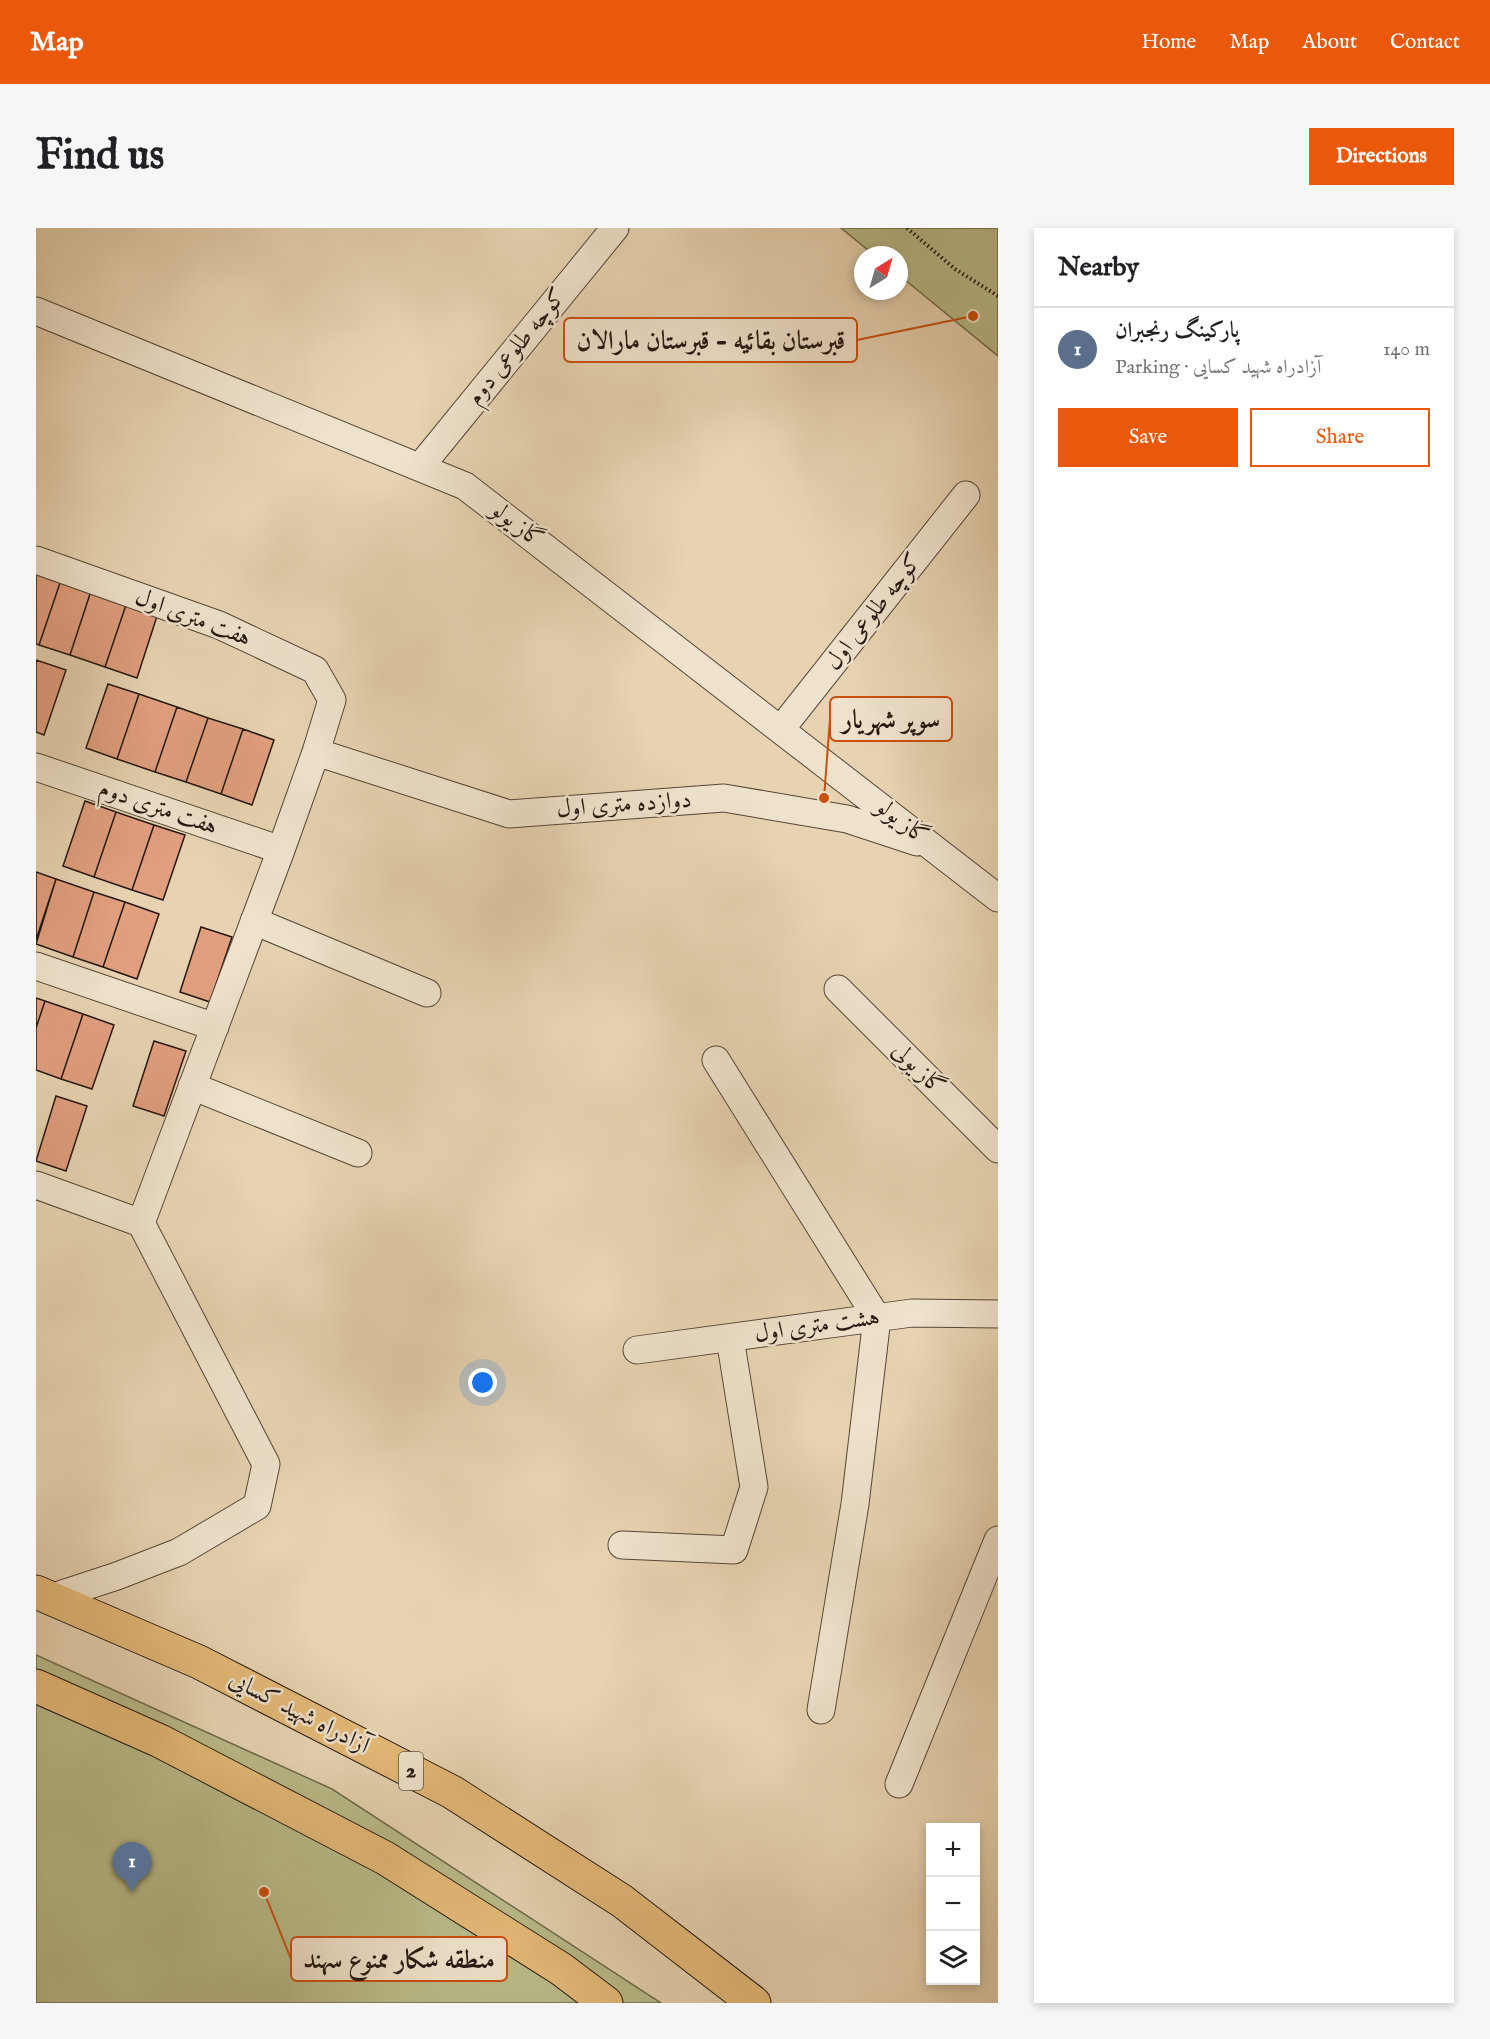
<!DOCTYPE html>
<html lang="en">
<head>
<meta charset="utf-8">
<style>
  body { margin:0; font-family:"IM FELL English",Amiri,serif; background:#f6f6f6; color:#202124 }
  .controls { position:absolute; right:18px; bottom:18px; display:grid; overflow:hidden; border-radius:0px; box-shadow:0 3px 9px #0003 }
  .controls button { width:54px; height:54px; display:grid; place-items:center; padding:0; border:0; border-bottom:2px solid #e0e0e0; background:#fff; color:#202124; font:30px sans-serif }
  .compass { position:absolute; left:818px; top:18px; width:54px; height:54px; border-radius:50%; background:#fff; box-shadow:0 3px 9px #0003; rotate:37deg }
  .you { position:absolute; left:447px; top:1155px; width:21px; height:21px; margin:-15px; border:4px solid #fff; border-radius:50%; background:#1a73e8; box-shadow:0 0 0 9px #1a73e833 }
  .badge { display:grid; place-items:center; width:39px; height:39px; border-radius:50%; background:#ea580c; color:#fff; font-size:20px; font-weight:700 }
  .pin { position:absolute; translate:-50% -50px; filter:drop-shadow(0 2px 3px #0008) }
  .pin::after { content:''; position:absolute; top:32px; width:21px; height:18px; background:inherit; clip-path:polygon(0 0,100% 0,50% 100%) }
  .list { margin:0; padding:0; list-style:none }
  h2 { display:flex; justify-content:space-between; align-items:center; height:78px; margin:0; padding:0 24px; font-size:26px }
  h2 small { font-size:20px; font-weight:400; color:#757577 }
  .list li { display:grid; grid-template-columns:39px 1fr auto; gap:18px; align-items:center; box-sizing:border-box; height:84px; padding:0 24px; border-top:2px solid #e0e0e0 }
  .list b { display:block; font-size:22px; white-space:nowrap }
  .list p { margin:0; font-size:20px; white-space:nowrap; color:#757577 }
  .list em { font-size:20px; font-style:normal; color:#757577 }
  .actions { display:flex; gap:12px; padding:18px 24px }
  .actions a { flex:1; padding:14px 0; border:2px solid #ea580c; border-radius:0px; text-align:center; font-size:21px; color:#ea580c }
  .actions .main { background:#ea580c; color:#fff }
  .icon { flex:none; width:33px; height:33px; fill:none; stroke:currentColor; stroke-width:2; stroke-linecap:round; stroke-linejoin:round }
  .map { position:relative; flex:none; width:962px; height:1775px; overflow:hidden; border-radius:0px }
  header { display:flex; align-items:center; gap:36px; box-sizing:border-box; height:84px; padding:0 30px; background:#ea580c; color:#fff }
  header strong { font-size:28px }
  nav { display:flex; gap:33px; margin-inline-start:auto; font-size:21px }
  .intro { display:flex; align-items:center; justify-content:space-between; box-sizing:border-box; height:144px; padding:0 36px }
  h1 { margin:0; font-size:42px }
  .button { padding:15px 27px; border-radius:0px; background:#ea580c; color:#fff; font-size:21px; font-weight:700 }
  main { display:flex; gap:36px; padding:0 36px }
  aside { flex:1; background:#fff; border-radius:0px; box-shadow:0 3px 9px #0003 }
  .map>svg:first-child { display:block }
</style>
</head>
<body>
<header>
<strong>Map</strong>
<nav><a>Home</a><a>Map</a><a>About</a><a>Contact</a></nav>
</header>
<div class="intro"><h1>Find us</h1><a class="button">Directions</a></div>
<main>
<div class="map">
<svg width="962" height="1775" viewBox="0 0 962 1775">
  <rect width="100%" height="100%" fill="#e7d3b1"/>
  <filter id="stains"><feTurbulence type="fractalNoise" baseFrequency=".00333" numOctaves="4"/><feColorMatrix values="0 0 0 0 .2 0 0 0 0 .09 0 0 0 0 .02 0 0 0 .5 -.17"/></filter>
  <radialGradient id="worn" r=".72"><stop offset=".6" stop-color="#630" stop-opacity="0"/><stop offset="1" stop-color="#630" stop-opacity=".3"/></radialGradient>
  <path fill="#b9bb89" stroke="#6e6a4c" stroke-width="1.5" d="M 805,0 L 962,0 L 962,128 L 863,47 L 863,27 L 838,27 Z
    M 0,1427 L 296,1561 L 625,1775 L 0,1775 Z"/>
  <path fill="#e19f7f" stroke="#241810" stroke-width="1.5" d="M 0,344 L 25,352 L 3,417 L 0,416 Z
    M 25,352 L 55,363 L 34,427 L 3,417 Z
    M 55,363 L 91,374 L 69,439 L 34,427 Z
    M 91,374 L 122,385 L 101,450 L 69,439 Z
    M 0,432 L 30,442 L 8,507 L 0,504 Z
    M 72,456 L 103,466 L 81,531 L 50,520 Z
    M 103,466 L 141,479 L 119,544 L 81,531 Z
    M 141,479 L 172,490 L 150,554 L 119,544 Z
    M 172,490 L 207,501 L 185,566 L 150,554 Z
    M 207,501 L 238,512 L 216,577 L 185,566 Z
    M 49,573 L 80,584 L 58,649 L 27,638 Z
    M 80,584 L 118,597 L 96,662 L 58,649 Z
    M 118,597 L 149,607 L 127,672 L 96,662 Z
    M 0,644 L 20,651 L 0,712 Z
    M 20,651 L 58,664 L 37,729 L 0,716 Z
    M 58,664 L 89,674 L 67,739 L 37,729 Z
    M 89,674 L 123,686 L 101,751 L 67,739 Z
    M 165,699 L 196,709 L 174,774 L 144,764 Z
    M 0,770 L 9,773 L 0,800 Z
    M 9,773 L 47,786 L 25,851 L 0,842 L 0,800 Z
    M 47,786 L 78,797 L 56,861 L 25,851 Z
    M 118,813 L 150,823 L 128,888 L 97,878 Z
    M 20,868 L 51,878 L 30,943 L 0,933 Z"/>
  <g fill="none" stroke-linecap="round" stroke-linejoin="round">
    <defs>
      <path id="street" d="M 0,83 L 429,258 L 962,670
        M 384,239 L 579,0
        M 0,332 L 183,397 L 279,442 L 296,472 L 280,524 L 245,622 L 105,995 L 230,1236 L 221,1278 L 143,1324 L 81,1348 L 14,1370
        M 745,501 L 930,267
        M 280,524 L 473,586 L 688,570 L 811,591 L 881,614
        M 0,539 L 245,622
        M 218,693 L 391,765
        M 0,738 L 179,799
        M 802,761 L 962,921
        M 680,832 L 841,1090 L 819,1276 L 785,1482
        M 156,858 L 322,925
        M 0,957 L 105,995
        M 601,1122 L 876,1085 L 962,1086
        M 586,1317 L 698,1322 L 718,1259 L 694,1110
        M 863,1556 L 962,1312"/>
      <path id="highway" d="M 0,1364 L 163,1434 L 416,1564 L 586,1673 L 718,1775
        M 0,1458 L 124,1513 L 349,1630 L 525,1741 L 570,1775"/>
    </defs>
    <use href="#street" stroke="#554738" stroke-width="29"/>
    <use href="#highway" stroke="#241810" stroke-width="35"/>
    <path stroke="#241810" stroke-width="4" stroke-dasharray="1.5 3" stroke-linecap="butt" d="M 871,0 L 919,41 L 962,68"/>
    <use href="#street" stroke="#efe2cc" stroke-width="27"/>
    <use href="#highway" stroke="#e4ba78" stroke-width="33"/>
  </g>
  <g text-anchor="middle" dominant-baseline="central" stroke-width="5" stroke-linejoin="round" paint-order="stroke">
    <rect fill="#efe2cc" stroke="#615548" stroke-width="1.5" x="363" y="1524" width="24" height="38" rx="4.5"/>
    <g font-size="22" font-weight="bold" fill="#241810">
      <text x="375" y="1543">2</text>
    </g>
    <g font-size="24" fill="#241810" stroke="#efe2cc">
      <text transform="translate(481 119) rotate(-51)">کوچه طلوعی دوم</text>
      <text transform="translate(481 297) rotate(38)">گاز یولو</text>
      <text transform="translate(838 384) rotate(-52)">کوچه طلوعی اول</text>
      <text transform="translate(157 390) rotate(21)">هفت متری اول</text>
      <text transform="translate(588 577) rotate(-4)">دوازده متری اول</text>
      <text transform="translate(122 580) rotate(19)">هفت متری دوم</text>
      <text transform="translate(866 594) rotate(38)">گاز یولو</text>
      <text transform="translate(882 841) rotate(45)">گاز یولی</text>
      <text transform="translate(781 1098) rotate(-8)">هشت متری اول</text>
      <text transform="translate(263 1485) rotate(27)">آزادراه شهید کسایی</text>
    </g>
  </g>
  <path fill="none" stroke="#cb4f0d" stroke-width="2" d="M937 88L821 112M788 570L794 491M228 1664L255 1731"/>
  <g fill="#cb4f0d" stroke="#efe2cc" stroke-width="2">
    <circle cx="937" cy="88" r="6"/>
    <circle cx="788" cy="570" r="6"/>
    <circle cx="228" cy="1664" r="6"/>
  </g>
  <g fill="#efe2cc" stroke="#cb4f0d" stroke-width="2">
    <rect x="528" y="90" width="293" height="44" rx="6"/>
    <rect x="794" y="469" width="122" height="44" rx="6"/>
    <rect x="255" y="1709" width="216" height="44" rx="6"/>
  </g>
  <g font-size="26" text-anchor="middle" font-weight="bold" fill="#241810">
    <text x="675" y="121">قبرستان بقائیه - قبرستان مارالان</text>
    <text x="855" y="500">سوپر شهریار</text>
    <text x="363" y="1740">منطقه شکار ممنوع سهند</text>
  </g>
  <rect width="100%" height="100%" filter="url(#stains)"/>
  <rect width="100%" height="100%" fill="url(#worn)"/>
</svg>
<div class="controls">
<button>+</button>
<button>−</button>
<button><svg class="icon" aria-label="layers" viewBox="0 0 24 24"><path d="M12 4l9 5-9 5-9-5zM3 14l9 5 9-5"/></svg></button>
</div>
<svg class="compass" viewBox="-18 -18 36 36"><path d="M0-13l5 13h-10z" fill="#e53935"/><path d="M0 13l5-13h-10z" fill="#757577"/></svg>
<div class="you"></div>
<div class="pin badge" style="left:96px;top:1664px;background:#5c6f8a">1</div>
</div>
<aside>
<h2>Nearby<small></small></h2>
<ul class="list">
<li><span class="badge" style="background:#5c6f8a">1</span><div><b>پارکینگ رنجبران</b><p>Parking · آزادراه شهید کسایی</p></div><em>140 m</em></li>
</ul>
<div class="actions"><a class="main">Save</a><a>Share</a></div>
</aside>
</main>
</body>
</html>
